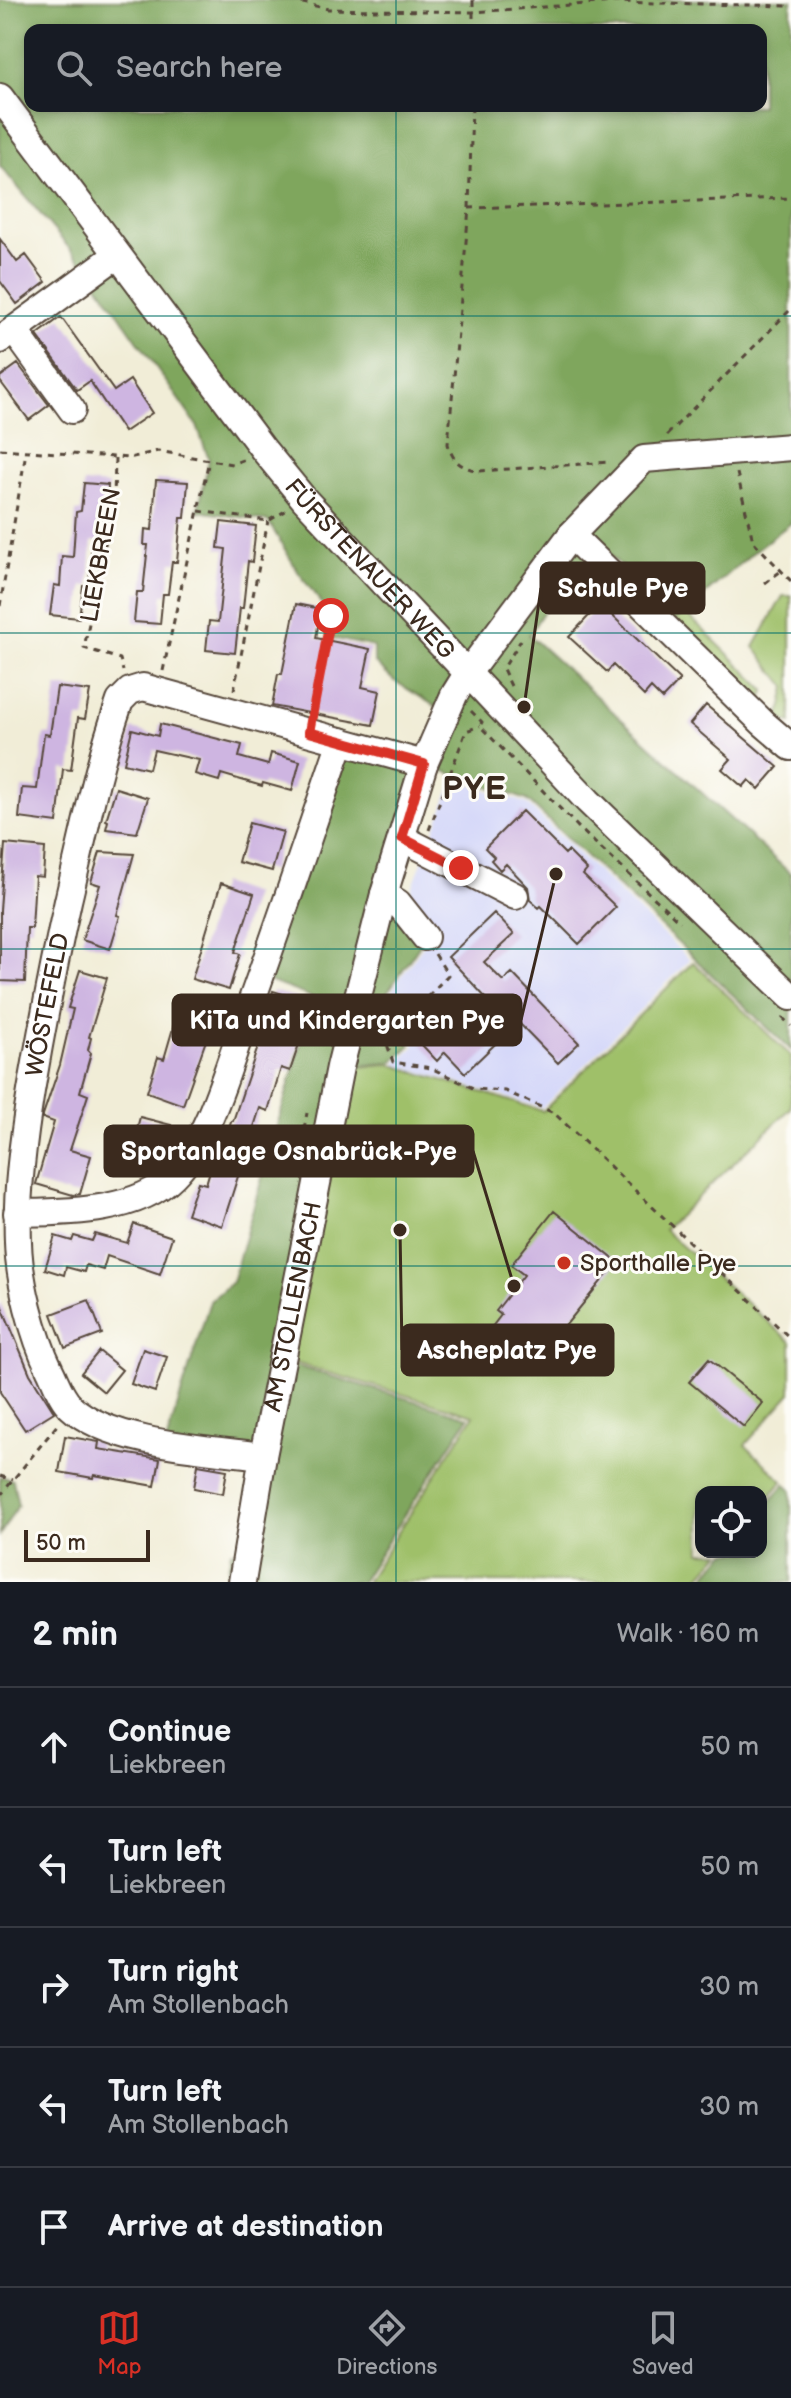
<!DOCTYPE html>
<html lang="en">
<head>
<meta charset="utf-8">
<style>
  body { margin:0; font-family:"Balsamiq Sans",sans-serif; background:#20242c; color:#f1f3f6 }
  .controls { position:absolute; right:24px; bottom:24px; display:grid; overflow:hidden; border-radius:16px; box-shadow:0 4px 12px #0003 }
  .controls button { width:72px; height:72px; display:grid; place-items:center; padding:0; border:0; border-bottom:2px solid #363941; background:#171b24; color:#f1f3f6; font:40px sans-serif }
  .scale { position:absolute; left:24px; bottom:20px; width:126px; box-sizing:border-box; padding-left:8px; border:4px solid #3b2a1e; border-top:0; font-size:22px; line-height:28px; white-space:nowrap; color:#3b2a1e; -webkit-text-stroke:6px #fdfcf7; paint-order:stroke }
  .stop { position:absolute; width:24px; height:24px; margin:-18px; border:6px solid #d93025; border-radius:50%; background:#fff }
  .stop.end { background:#d93025; border-color:#fff; box-shadow:0 2px 8px #0008 }
  .list { margin:0; padding:0; list-style:none }
  h2 { display:flex; justify-content:space-between; align-items:center; height:104px; margin:0; padding:0 32px; font-size:34px }
  h2 small { font-size:26px; font-weight:400; color:#9ea1a6 }
  .list li { display:grid; grid-template-columns:52px 1fr auto; gap:24px; align-items:center; box-sizing:border-box; height:120px; padding:0 32px; border-top:2px solid #363941 }
  .list b { display:block; font-size:30px; white-space:nowrap }
  .list p { margin:0; font-size:26px; white-space:nowrap; color:#9ea1a6 }
  .list em { font-size:26px; font-style:normal; color:#9ea1a6 }
  .icon { flex:none; width:44px; height:44px; fill:none; stroke:currentColor; stroke-width:2; stroke-linecap:round; stroke-linejoin:round }
  .map { position:relative; flex:none; width:791px; height:1582px; overflow:hidden }
  .search { position:absolute; background:#171b24; box-shadow:0 4px 12px #0003; left:24px; right:24px; top:24px; height:88px; display:flex; align-items:center; gap:20px; box-sizing:border-box; padding:0 28px; border-radius:16px; color:#9ea1a6; font-size:30px }
  .sheet { height:704px; background:#171b24 }
  nav { display:flex; justify-content:space-around; align-items:center; box-sizing:border-box; height:112px; border-top:2px solid #363941; background:#171b24; font-size:22px; color:#9ea1a6 }
  nav a { display:grid; justify-items:center; gap:4px }
  nav .on { color:#d93025 }
  .map>svg:first-child { display:block }
</style>
</head>
<body>
<div class="map">
<svg width="791" height="1582" viewBox="0 0 791 1582">
  <rect width="100%" height="100%" fill="#fdfcf7"/>
  <filter id="ink" filterUnits="userSpaceOnUse"><feTurbulence type="fractalNoise" baseFrequency=".0125" numOctaves="2"/><feDisplacementMap in="SourceGraphic" scale="16" xChannelSelector="R" yChannelSelector="G"/><feConvolveMatrix kernelMatrix="1 2 1 2 8 2 1 2 1" color-interpolation-filters="sRGB"/></filter>
  <filter id="wash" filterUnits="userSpaceOnUse"><feTurbulence type="fractalNoise" baseFrequency=".006" numOctaves="4" result="noise"/><feDisplacementMap in="SourceGraphic" scale="32" xChannelSelector="R" yChannelSelector="G"/><feGaussianBlur stdDeviation="1.8" result="paint"/><feColorMatrix in="noise" values="0 0 0 0 0 0 0 0 0 0 0 0 0 0 0 0 0 1.4 0 .05"/><feComposite in="paint" operator="in"/></filter>
  <g filter="url(#wash)">
    <rect width="100%" height="100%" fill="#f1edd7"/>
    <path fill="#d5d8f9" d="M 454,779 L 526,803 L 690,960 L 542,1108 L 395,1064 L 415,1046 L 382,1004 L 431,934 L 407,901 Z"/>
    <path fill="#9fc069" stroke="#6d7544" stroke-width="2" d="M 783,596 L 791,596 L 791,723 L 779,719 L 786,687 L 754,647 Z
      M 685,612 L 765,690 L 760,705 L 673,622 Z
      M 693,962 L 791,1056 L 791,1108 L 664,1230 L 791,1342 L 791,1393 L 745,1445 L 783,1481 L 761,1506 L 761,1492 L 701,1492 L 701,1552 L 721,1552 L 695,1582 L 366,1582 L 474,1415 L 285,1360 L 343,1069 L 390,1064 L 543,1111 Z"/>
    <path fill="#7fa65d" stroke="#5d683e" stroke-width="2" fill-rule="evenodd" d="M 0,0 L 791,0 L 791,523 L 757,549 L 673,622 L 599,543 L 555,593 L 529,635 L 791,874 L 791,1050 L 527,800 L 425,764 L 384,893 L 425,937 L 379,1005 L 411,1045 L 393,1062 L 340,1068 L 282,1362 L 469,1417 L 361,1582 L 226,1582 L 231,1551 L 247,1552 L 262,1456 L 166,1443 L 210,1301 L 232,1282 L 314,998 L 260,978 L 341,741 L 424,764 L 446,713 L 393,680 L 374,662 L 374,647 L 327,637 L 331,616 L 299,573 L 268,521 L 198,511 L 209,460 L 197,426 L 91,274 L 0,166 ZM 30,30 L 761,30 L 761,106 L 30,106 Z
      M 0,1476 L 13,1480 L 18,1505 L 0,1535 Z
      M 785,1484 L 791,1490 L 791,1582 L 700,1582 L 726,1552 L 761,1552 L 761,1512 Z"/>
    <g id="blocks">
      <path fill="#ceb5e1" d="M 0,239 L 17,262 L 26,255 L 46,282 L 17,304 L 0,281 Z
        M 61,317 L 114,391 L 130,380 L 152,413 L 124,432 L 90,381 L 77,390 L 37,335 Z
        M 18,364 L 49,405 L 29,420 L 0,381 L 0,377 Z
        M 156,480 L 188,482 L 185,518 L 181,518 L 177,562 L 172,562 L 168,594 L 163,594 L 160,624 L 134,622 L 137,592 L 143,592 L 148,545 L 144,545 L 145,529 L 152,530 Z
        M 84,483 L 108,485 L 106,514 L 101,513 L 99,542 L 92,541 L 89,586 L 83,586 L 79,618 L 50,615 L 54,585 L 60,586 L 62,556 L 73,557 L 76,512 L 81,511 Z
        M 221,522 L 256,526 L 252,562 L 248,561 L 243,608 L 240,608 L 235,653 L 206,650 L 209,621 L 218,622 L 226,549 L 218,548 Z
        M 296,604 L 321,609 L 316,638 L 370,649 L 362,687 L 380,691 L 373,725 L 272,706 L 278,674 L 282,674 Z
        M 600,604 L 680,680 L 662,699 L 651,688 L 644,696 L 613,665 L 607,672 L 569,637 Z
        M 57,687 L 90,691 L 85,719 L 78,718 L 71,770 L 63,769 L 57,823 L 19,818 L 22,788 L 37,789 L 44,734 L 50,735 Z
        M 706,705 L 778,767 L 759,789 L 749,780 L 743,787 L 722,769 L 731,759 L 690,724 Z
        M 160,724 L 242,745 L 239,757 L 268,765 L 271,753 L 300,761 L 292,791 L 263,783 L 262,786 L 221,774 L 219,781 L 195,774 L 199,760 L 154,750 L 149,769 L 124,763 L 132,729 L 158,736 Z
        M 116,788 L 148,798 L 137,833 L 106,829 L 108,821 L 106,820 Z
        M 522,811 L 565,854 L 568,851 L 587,870 L 583,875 L 616,907 L 579,944 L 541,906 L 539,908 L 530,900 L 528,887 L 506,864 L 500,870 L 491,860 L 494,857 L 485,848 Z
        M 249,823 L 283,832 L 272,871 L 238,862 Z
        M 5,844 L 45,848 L 43,877 L 35,876 L 32,928 L 27,928 L 25,982 L 0,981 L 0,910 Z
        M 100,852 L 134,854 L 117,915 L 120,916 L 110,949 L 82,940 L 100,885 L 91,882 Z
        M 221,883 L 254,894 L 235,952 L 240,954 L 229,990 L 192,979 Z
        M 494,913 L 514,934 L 484,962 L 503,981 L 512,973 L 579,1043 L 558,1063 L 518,1022 L 465,1073 L 445,1052 L 437,1061 L 421,1044 L 458,1009 L 466,1017 L 486,998 L 448,957 Z
        M 80,970 L 107,978 L 89,1037 L 91,1038 L 88,1050 L 91,1053 L 80,1092 L 88,1095 L 70,1150 L 91,1156 L 80,1194 L 73,1195 L 36,1184 L 54,1122 L 43,1118 L 43,1115 L 60,1065 L 73,1009 L 68,1008 Z
        M 273,991 L 303,1000 L 291,1041 L 299,1044 L 290,1071 L 281,1068 L 268,1111 L 260,1108 L 222,1226 L 187,1214 L 198,1182 L 206,1184 L 220,1137 L 226,1139 L 231,1121 L 233,1121 L 268,1017 L 266,1016 Z
        M 180,1004 L 215,1015 L 183,1105 L 147,1092 L 158,1057 L 164,1059 Z
        M 140,1117 L 171,1125 L 162,1159 L 131,1151 Z
        M 554,1211 L 617,1262 L 548,1347 L 522,1327 L 507,1346 L 488,1332 L 501,1315 L 496,1311 L 524,1275 L 511,1265 Z
        M 134,1224 L 172,1237 L 160,1274 L 107,1256 L 103,1270 L 86,1265 L 84,1272 L 66,1267 L 64,1275 L 45,1269 L 55,1236 L 72,1241 L 74,1236 L 92,1241 L 95,1234 L 127,1243 Z
        M 89,1300 L 102,1334 L 65,1348 L 52,1314 Z
        M 0,1302 L 30,1374 L 54,1412 L 25,1430 L 0,1392 Z
        M 143,1349 L 167,1357 L 155,1392 L 131,1384 Z
        M 99,1351 L 122,1370 L 104,1392 L 81,1373 Z
        M 709,1359 L 763,1403 L 744,1427 L 689,1382 Z
        M 65,1436 L 99,1442 L 98,1449 L 160,1459 L 155,1486 L 94,1475 L 93,1478 L 59,1472 Z
        M 198,1465 L 227,1470 L 223,1494 L 194,1488 Z"/>
    </g>
  </g>
  <g filter="url(#ink)">
    <use href="#blocks" fill-opacity="0" stroke="#56473a" stroke-width="2"/>
    <g fill="none" stroke-linecap="round" stroke-linejoin="round">
      <defs>
        <g id="minor">
          <path id="s1" d="M 0,97 L 263,449 L 304,499 L 588,801 L 791,997"/>
          <path d="M 14,330 L 72,410"/>
          <path d="M 0,340 L 117,255"/>
          <path d="M 571,535 L 763,723 L 791,747"/>
          <path d="M 402,838 L 515,896"/>
          <path d="M 384,894 L 398,903 L 425,937"/>
          <path d="M 17,1213 C 66,1212 136,1213 173,1176 C 208,1141 228,1068 244,1022 C 278,929 309,835 341,741"/>
          <path id="s2" d="M 263,1456 C 210,1449 110,1444 71,1407 C 61,1398 56,1382 50,1370 C 33,1335 19,1281 18,1242 C 16,1192 23,1140 31,1091 C 42,1027 54,964 68,901 C 84,834 97,766 120,701 L 130,691 L 143,687 L 424,764"/>
          <path id="s3" d="M 242,1582 L 263,1456 L 340,1067 L 384,894 L 424,764 L 454,695 L 467,674 L 571,535 L 644,459 L 791,447"/>
        </g>
      </defs>
      <use href="#minor" stroke="#56473a" stroke-width="30"/>
      <path stroke="#56473a" stroke-width="3" stroke-dasharray="6 6" stroke-linecap="butt" d="M 290,0 L 328,9 L 473,12 L 614,2 L 791,6
        M 473,0 L 473,30
        M 472,106 L 469,208 L 448,444 C 453,462 461,468 480,471 L 610,462
        M 469,208 L 791,198
        M 667,435 L 791,309
        M 0,449 L 129,458 L 158,451 L 232,464 L 245,459
        M 115,458 L 114,500 L 84,648 L 120,659 L 123,671
        M 737,473 L 753,541 L 791,581
        M 199,511 L 268,521 L 287,510
        M 765,583 L 781,571
        M 0,606 L 26,452
        M 163,671 L 209,460
        M 511,686 L 503,669 L 521,640
        M 234,690 L 268,521
        M 313,710 L 331,616
        M 471,711 L 482,722 L 480,726 L 579,828 L 680,922
        M 429,830 L 466,731 L 480,726
        M 435,954 L 448,975 L 386,1041 L 393,1062 L 431,1068 L 475,1089 L 505,1091 L 554,1113 L 791,1339
        M 782,1017 L 791,1026
        M 295,1176 L 307,1113
        M 0,1476 L 13,1480
        M 0,1496 L 58,1424"/>
      <use href="#minor" stroke="#fff" stroke-width="26"/>
    </g>
  </g>
  <g fill="none" stroke-linecap="round" stroke-linejoin="round" filter="url(#ink)">
    <path stroke="#d93025" stroke-width="10" d="M 331,616 L 309,732 L 424,764 L 402,838 L 461,868"/>
  </g>
  <path fill="none" stroke="#0f766e" stroke-width="2" stroke-opacity="0.55" d="M 396,0 L 396,30M 396,106 L 396,1582M 0,316 L 791,316M 0,633 L 791,633M 0,949 L 791,949M 0,1266 L 791,1266"/>
  <circle fill="#c8321e" stroke="#fdfcf7" stroke-width="3" cx="564" cy="1263" r="8"/>
  <g text-anchor="middle" dominant-baseline="central" stroke-width="6" stroke-linejoin="round" paint-order="stroke">
    <g font-size="24" fill="#3b2a1e" stroke="#fdfcf7">
      <text transform="translate(101 555) rotate(-80)">LIEKBREEN</text>
      <text stroke="none"><textPath href="#s1" startOffset="600">FÜRSTENAUER WEG</textPath></text>
      <text stroke="none"><textPath href="#s2" startOffset="616">WÖSTEFELD</textPath></text>
      <text stroke="none"><textPath href="#s3" startOffset="280">AM STOLLENBACH</textPath></text>
    </g>
    <g font-size="24" fill="#3b2a1e" stroke="#fdfcf7" text-anchor="start">
      <text x="580" y="1263">Sporthalle Pye</text>
    </g>
    <g font-size="32" font-weight="bold" letter-spacing="2" fill="#3b2a1e" stroke="#fdfcf7">
      <text x="475" y="789">PYE</text>
    </g>
  </g>
  <path fill="none" stroke="#3b2a1e" stroke-width="3" d="M524 707L541 588M556 874L521 1020M514 1286L473 1151M400 1230L402 1350"/>
  <g fill="#3b2a1e" stroke="#fdfcf7" stroke-width="3">
    <circle cx="524" cy="707" r="8"/>
    <circle cx="556" cy="874" r="8"/>
    <circle cx="514" cy="1286" r="8"/>
    <circle cx="400" cy="1230" r="8"/>
  </g>
  <g fill="#3b2a1e" stroke="#3b2a1e" stroke-width="3">
    <rect x="541" y="563" width="163" height="50" rx="8"/>
    <rect x="173" y="995" width="348" height="50" rx="8"/>
    <rect x="105" y="1126" width="368" height="50" rx="8"/>
    <rect x="402" y="1325" width="211" height="50" rx="8"/>
  </g>
  <g font-size="26" text-anchor="middle" font-weight="bold" fill="#fff">
    <text x="623" y="597">Schule Pye</text>
    <text x="347" y="1029">KiTa und Kindergarten Pye</text>
    <text x="289" y="1160">Sportanlage Osnabrück-Pye</text>
    <text x="507" y="1359">Ascheplatz Pye</text>
  </g>
</svg>
<div class="controls">
<button><svg class="icon" aria-label="locate" viewBox="0 0 24 24"><circle cx="12" cy="12" r="6"/><path d="M12 2v4M12 18v4M2 12h4M18 12h4"/></svg></button>
</div>
<div class="scale">50 m</div>
<div class="stop" style="left:331px;top:616px"></div>
<div class="stop end" style="left:461px;top:868px"></div>
<div class="search"><svg class="icon" aria-label="search" viewBox="0 0 24 24"><circle cx="10" cy="10" r="6"/><path d="M15 15l6 6"/></svg>Search here</div>
</div>
<section class="sheet">
<h2>2 min<small>Walk · 160 m</small></h2>
<ul class="list">
<li><svg class="icon" aria-label="ahead" viewBox="0 0 24 24"><path d="M12 20V5M6 11l6-6 6 6"/></svg><div><b>Continue</b><p>Liekbreen</p></div><em>50 m</em></li>
<li><svg class="icon" aria-label="left" viewBox="0 0 24 24"><path d="M17 20v-9H6M10 6l-5 5 5 5"/></svg><div><b>Turn left</b><p>Liekbreen</p></div><em>50 m</em></li>
<li><svg class="icon" aria-label="right" viewBox="0 0 24 24"><path d="M7 20v-9h11M14 6l5 5-5 5"/></svg><div><b>Turn right</b><p>Am Stollenbach</p></div><em>30 m</em></li>
<li><svg class="icon" aria-label="left" viewBox="0 0 24 24"><path d="M17 20v-9H6M10 6l-5 5 5 5"/></svg><div><b>Turn left</b><p>Am Stollenbach</p></div><em>30 m</em></li>
<li><svg class="icon" aria-label="arrive" viewBox="0 0 24 24"><path d="M6 21V4h12l-3 4 3 4H6"/></svg><div><b>Arrive at destination</b></div></li>
</ul>
</section>
<nav>
<a class="on"><svg class="icon" aria-label="map" viewBox="0 0 24 24"><path d="M3 6l6-2 6 2 6-2v14l-6 2-6-2-6 2zM9 4v14M15 6v14"/></svg>Map</a>
<a><svg class="icon" aria-label="directions" viewBox="0 0 24 24"><path d="M12 3l9 9-9 9-9-9zM9 14v-3h6M13 9l2 2-2 2"/></svg>Directions</a>
<a><svg class="icon" aria-label="saved" viewBox="0 0 24 24"><path d="M7 4h10v16l-5-4-5 4z"/></svg>Saved</a>
</nav>
</body>
</html>
